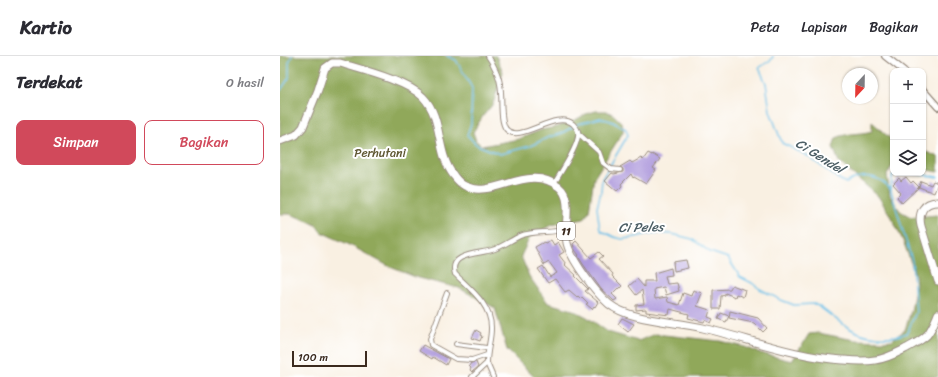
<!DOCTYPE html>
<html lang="id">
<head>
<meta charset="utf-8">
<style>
  body { margin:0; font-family:Sriracha,sans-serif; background:#f7f7f7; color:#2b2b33 }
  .controls { position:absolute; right:12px; top:12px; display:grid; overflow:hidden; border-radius:8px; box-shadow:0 1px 3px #0004 }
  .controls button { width:36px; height:36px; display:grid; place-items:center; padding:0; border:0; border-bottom:1px solid #e1e1e2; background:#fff; color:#2b2b33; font:20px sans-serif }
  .compass { position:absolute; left:562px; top:12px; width:36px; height:36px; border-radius:50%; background:#fff; box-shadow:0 1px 3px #0004; rotate:202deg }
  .scale { position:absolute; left:12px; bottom:10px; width:75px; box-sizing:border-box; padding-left:4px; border:2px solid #3b2a1e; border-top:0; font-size:11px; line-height:14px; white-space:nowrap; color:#3b2a1e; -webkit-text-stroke:3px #fff; paint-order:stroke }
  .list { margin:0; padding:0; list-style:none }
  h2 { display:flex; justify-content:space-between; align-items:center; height:52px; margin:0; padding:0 16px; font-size:17px }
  h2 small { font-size:13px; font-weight:400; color:#7c7c81 }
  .actions { display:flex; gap:8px; padding:12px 16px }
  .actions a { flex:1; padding:9px 0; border:1px solid #d1495b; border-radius:8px; text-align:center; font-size:14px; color:#d1495b }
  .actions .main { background:#d1495b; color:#fff }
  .icon { flex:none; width:22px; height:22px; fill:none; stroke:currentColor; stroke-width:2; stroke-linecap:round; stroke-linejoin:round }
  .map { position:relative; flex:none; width:658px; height:321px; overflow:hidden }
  header { display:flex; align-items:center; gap:24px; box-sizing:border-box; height:56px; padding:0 20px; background:#fff; border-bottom:1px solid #e1e1e2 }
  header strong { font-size:19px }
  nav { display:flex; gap:22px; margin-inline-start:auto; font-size:14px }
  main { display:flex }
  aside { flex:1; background:#fff }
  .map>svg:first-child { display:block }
</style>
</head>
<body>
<header>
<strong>Kartio</strong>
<nav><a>Peta</a><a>Lapisan</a><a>Bagikan</a></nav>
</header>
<main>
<aside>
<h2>Terdekat<small>0 hasil</small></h2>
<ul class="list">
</ul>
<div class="actions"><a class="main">Simpan</a><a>Bagikan</a></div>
</aside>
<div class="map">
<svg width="658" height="321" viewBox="0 0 658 321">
  <rect width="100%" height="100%" fill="#fff"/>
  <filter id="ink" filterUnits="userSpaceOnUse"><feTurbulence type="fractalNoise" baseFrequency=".025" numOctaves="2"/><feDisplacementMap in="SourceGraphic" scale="8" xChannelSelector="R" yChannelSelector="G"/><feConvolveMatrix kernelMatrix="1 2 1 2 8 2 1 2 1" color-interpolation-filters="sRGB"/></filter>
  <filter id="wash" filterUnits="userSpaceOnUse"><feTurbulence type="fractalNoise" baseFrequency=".012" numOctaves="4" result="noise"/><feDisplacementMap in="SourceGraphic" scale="16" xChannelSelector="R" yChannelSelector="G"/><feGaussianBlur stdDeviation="0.9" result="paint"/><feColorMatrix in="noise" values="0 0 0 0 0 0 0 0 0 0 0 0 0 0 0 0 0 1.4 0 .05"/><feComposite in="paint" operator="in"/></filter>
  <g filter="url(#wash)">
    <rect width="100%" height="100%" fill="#f9f0e2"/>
    <path fill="#90a85a" stroke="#66693c" d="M 0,0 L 216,0 L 223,16 L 213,48 L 203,60 L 193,76 L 196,85 L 202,90 L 239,83 L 261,74 L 277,71 L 297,63 L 306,58 L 316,55 L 326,55 L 334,59 L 341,66 L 343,71 L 343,76 L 314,122 L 309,155 L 304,163 L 271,169 L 250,181 L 241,200 L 249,220 L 268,247 L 293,254 L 307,261 L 328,276 L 358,285 L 375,278 L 440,285 L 465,291 L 480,297 L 512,305 L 529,278 L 538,277 L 575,284 L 603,285 L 612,284 L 625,274 L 631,255 L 636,228 L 635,218 L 624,187 L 612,162 L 598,140 L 559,106 L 553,91 L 556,82 C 569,76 578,79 592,75 L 592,66 L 613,85 L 613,110 L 612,110 L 607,119 L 610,140 L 620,155 L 631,161 L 658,159 L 658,321 L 254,321 L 227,294 L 215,252 L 179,232 L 138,222 L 110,211 L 70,189 L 41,176 L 36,169 L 28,165 L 10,158 L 0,158 Z
      M 643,95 L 649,97 L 658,101 L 658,116 L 643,113 Z"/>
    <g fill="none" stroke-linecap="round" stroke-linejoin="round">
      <path stroke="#6cc0e8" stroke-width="1.5" d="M 167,0 L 176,4 L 192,32 L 191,68 L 187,79 L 197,89 L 220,98 L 250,90 L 269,81 L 280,78 L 298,68 L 320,62 L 331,65 L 346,73 L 348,79 L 322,123 L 321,135 L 317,152 L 320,174 L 334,181 L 342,183 L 351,182 L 373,177 L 392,178 L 412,183 L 430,196 L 448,202 L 460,221 L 472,227 L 480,233 L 501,244 L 514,249 L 534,248 L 538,250 C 549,257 558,266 569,272 C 585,282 609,284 627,277 L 636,256 L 632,205 L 611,135 L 612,120 L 615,117
        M 493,0 L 492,3 L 479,12 L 486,27 L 490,55 L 502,87 L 526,99 L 557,122 L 566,127 C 582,117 599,118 611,134
        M 0,35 L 9,22 L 9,6 L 12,0
        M 630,117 L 658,121"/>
    </g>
    <g id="blocks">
      <path fill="#b09cdd" d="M 368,97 L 372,99 L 372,98 L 380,103 L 373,112 L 376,114 L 366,128 L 354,121 L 353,122 L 351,118 L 341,128 L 342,130 L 337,135 L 325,125 L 332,117 L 334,118 L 343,116 L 343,113 L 340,111 L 350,105 L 352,107 L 361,102 L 363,104 Z
        M 626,121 L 631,127 L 633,125 L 639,131 L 622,147 L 617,141 L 621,137 L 613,128 L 619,122 L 621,125 Z
        M 641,125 L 651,129 L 653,125 L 658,127 L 654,137 L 639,131 Z
        M 271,184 L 274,189 L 278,186 L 284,196 L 279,199 L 286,208 L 285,209 L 296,219 L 295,220 L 308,233 L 305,235 L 318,246 L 315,251 L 314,250 L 312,253 L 306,248 L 308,247 L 302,241 L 301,243 L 298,240 L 297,241 L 289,234 L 285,236 L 275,223 L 268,227 L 258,213 L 263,210 L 270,221 L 277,217 L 269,206 L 264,209 L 255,191 L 264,186 L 265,187 Z
        M 296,185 L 311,202 L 319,196 L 323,200 L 319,203 L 333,218 L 332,220 L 342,230 L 339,233 L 338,232 L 332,238 L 337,243 L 334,245 L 321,233 L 303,208 L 298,200 L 299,199 L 295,194 L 293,188 Z
        M 406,204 L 408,212 L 394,215 L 393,206 Z
        M 391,212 L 392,219 L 385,220 L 387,228 L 397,227 L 399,235 L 386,239 L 384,231 L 374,233 L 375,243 L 387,241 L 388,246 L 399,249 L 403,237 L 411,240 L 413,234 L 422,237 L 417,250 L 430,254 L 428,261 L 433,263 L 431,267 L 425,264 L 424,266 L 408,262 L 409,258 L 390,253 L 389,259 L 366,256 L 366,253 L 356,254 L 356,249 L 364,248 L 362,234 L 356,239 L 349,230 L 357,223 L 364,231 L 364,225 L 375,225 L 374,217 Z
        M 452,229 L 465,234 L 463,241 L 456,238 L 455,241 L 445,237 L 445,239 L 441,240 L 440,253 L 433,253 L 433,234 L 450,233 Z
        M 450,255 L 478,262 L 487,272 L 483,276 L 474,267 L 449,262 Z
        M 441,257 L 449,260 L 446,266 L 438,263 Z
        M 342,262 L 354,268 L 348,276 L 338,268 Z
        M 196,274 L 201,277 L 200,279 L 202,280 L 200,285 L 192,282 Z
        M 143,289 L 169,303 L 166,309 L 153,301 L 152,303 L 139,295 Z
        M 196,306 L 198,311 L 192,316 L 190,314 L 191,312 L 189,310 L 191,307 Z"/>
    </g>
  </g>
  <g filter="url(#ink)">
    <use href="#blocks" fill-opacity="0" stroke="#9a8d80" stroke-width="1"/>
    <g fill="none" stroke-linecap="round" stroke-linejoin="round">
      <defs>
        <path id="street" d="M 208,0 C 213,7 219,20 220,28 C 223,40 219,64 226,73 C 240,89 275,53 293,68 C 295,70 297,72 298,75 C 301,87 280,117 274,128
          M 298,77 L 319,96 L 323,107 L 331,113 L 340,114
          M 167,237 L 150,283 L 151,289 L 176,303 L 192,304 L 207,299
          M 176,288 L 207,292
          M 207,307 L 213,321
          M 192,321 L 207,307 C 207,294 211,284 211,273 C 212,249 190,233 175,218 C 168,197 199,198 212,194 C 222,191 231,184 240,180 C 255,174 271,178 286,173"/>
        <path id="secondary" d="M 605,0 L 624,15
          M 643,34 L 658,51"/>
        <path id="highway" d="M 0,85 L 16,79 L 23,71 L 38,34 L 45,12 L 52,7 L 60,7 C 83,14 127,25 143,41 C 164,63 155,96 174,120 C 177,124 181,128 185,130 C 214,144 248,106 279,131 C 294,143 283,170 287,187 C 291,204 316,237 329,248 C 350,265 395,265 423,272 C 470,283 515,301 563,304 C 574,305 584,306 595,304 C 606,303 617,297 627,292 C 634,288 642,284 647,279 C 652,273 655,265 658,258
          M 658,146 C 643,146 638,157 641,170 L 658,225"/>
      </defs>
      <use href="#street" stroke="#9a8d80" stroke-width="6"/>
      <use href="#secondary" stroke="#9a8d80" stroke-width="8"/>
      <use href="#highway" stroke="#9a8d80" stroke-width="9"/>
      <use href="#street" stroke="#fff" stroke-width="4"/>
      <use href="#secondary" stroke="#fff" stroke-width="5.5"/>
      <use href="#highway" stroke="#fff" stroke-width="7"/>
    </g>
  </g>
  <g text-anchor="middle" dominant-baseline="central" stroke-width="4" stroke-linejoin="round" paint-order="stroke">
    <rect fill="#fff" stroke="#766a62" stroke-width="1" x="277" y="166" width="18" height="18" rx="3"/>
    <g font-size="11" font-weight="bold" fill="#3b2a1e">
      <text x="286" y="175">11</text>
    </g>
    <g font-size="12" fill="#605833" stroke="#fff">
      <text x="100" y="97">Perhutani</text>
    </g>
    <g font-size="13" font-style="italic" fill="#4c5e65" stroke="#fff">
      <text transform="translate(540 100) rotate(32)">Ci Gendel</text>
      <text transform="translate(361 171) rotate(-1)">Ci Peles</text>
    </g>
  </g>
</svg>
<div class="controls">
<button>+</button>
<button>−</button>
<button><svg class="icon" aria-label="layers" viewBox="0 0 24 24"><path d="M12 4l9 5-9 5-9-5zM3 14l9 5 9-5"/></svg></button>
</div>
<svg class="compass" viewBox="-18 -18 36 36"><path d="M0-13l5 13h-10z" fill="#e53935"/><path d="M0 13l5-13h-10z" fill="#7c7c81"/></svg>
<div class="scale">100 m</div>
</div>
</main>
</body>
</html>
